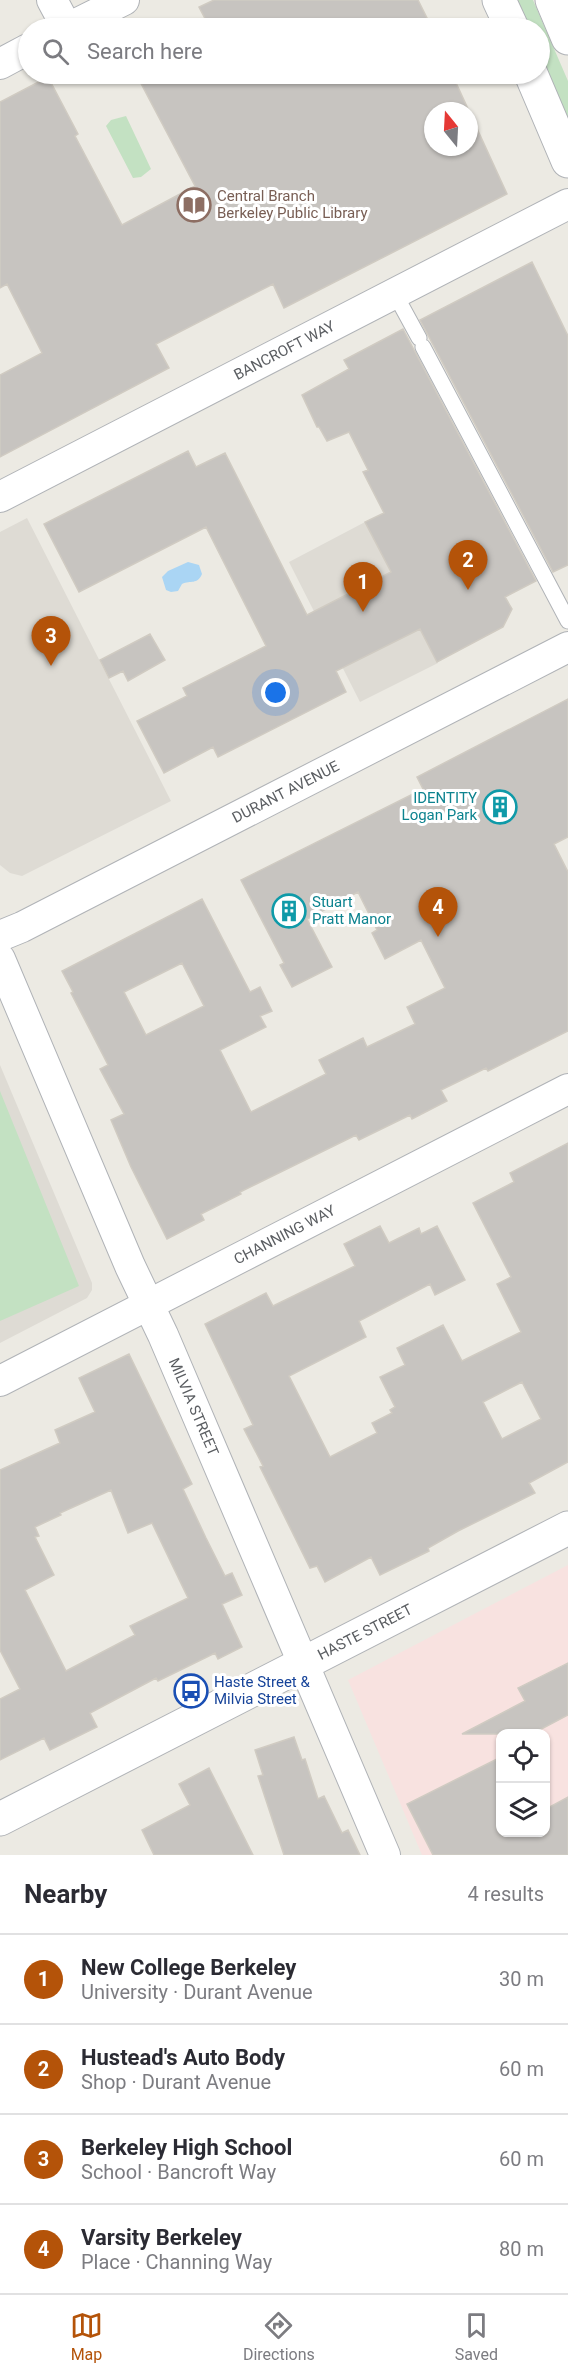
<!DOCTYPE html>
<html lang="en">
<head>
<meta charset="utf-8">
<style>
  body { margin:0; font-family:Roboto,sans-serif; background:#f7f7f7; color:#2b2b33 }
  .controls { position:absolute; right:18px; bottom:18px; display:grid; overflow:hidden; border-radius:12px; box-shadow:0 2px 4px #0004 }
  .controls button { width:54px; height:54px; display:grid; place-items:center; padding:0; border:0; border-bottom:2px solid #e1e1e2; background:#fff; color:#2b2b33; font:30px sans-serif }
  .compass { position:absolute; left:424px; top:102px; width:54px; height:54px; border-radius:50%; background:#fff; box-shadow:0 2px 4px #0004; rotate:342deg }
  .you { position:absolute; left:276px; top:693px; width:21px; height:21px; margin:-15px; border:4px solid #fff; border-radius:50%; background:#1a73e8; box-shadow:0 0 0 9px #1a73e833 }
  .badge { display:grid; place-items:center; width:39px; height:39px; border-radius:50%; background:#b45309; color:#fff; font-size:20px; font-weight:700 }
  .pin { position:absolute; translate:-50% -50px; filter:drop-shadow(0 2px 3px #0008) }
  .pin::after { content:''; position:absolute; top:32px; width:21px; height:18px; background:inherit; clip-path:polygon(0 0,100% 0,50% 100%) }
  .list { margin:0; padding:0; list-style:none }
  h2 { display:flex; justify-content:space-between; align-items:center; height:78px; margin:0; padding:0 24px; font-size:26px }
  h2 small { font-size:20px; font-weight:400; color:#7c7c81 }
  .list li { display:grid; grid-template-columns:39px 1fr auto; gap:18px; align-items:center; box-sizing:border-box; height:90px; padding:0 24px; border-top:2px solid #e1e1e2 }
  .list b { display:block; font-size:22px; white-space:nowrap }
  .list p { margin:0; font-size:20px; white-space:nowrap; color:#7c7c81 }
  .list em { font-size:20px; font-style:normal; color:#7c7c81 }
  .icon { flex:none; width:33px; height:33px; fill:none; stroke:currentColor; stroke-width:2; stroke-linecap:round; stroke-linejoin:round }
  .map { position:relative; flex:none; width:568px; height:1855px; overflow:hidden }
  .search { position:absolute; background:#fff; box-shadow:0 2px 4px #0004; left:18px; right:18px; top:18px; height:66px; display:flex; align-items:center; gap:15px; box-sizing:border-box; padding:0 21px; border-radius:33px; color:#7c7c81; font-size:22px }
  .sheet { height:438px; background:#fff }
  nav { display:flex; justify-content:space-around; align-items:center; box-sizing:border-box; height:84px; border-top:2px solid #e1e1e2; background:#fff; font-size:16px; color:#7c7c81 }
  nav a { display:grid; justify-items:center; gap:3px }
  nav .on { color:#b45309 }
  .map>svg:first-child { display:block }
</style>
</head>
<body>
<div class="map">
<svg width="568" height="1855" viewBox="0 0 568 1855">
  <rect width="100%" height="100%" fill="#eceae3"/>
  <path fill="#dedbd4" d="M 27,518 L 171,801 L 22,876 L 10,873 L 0,865 L 0,532 Z
    M 365,522 L 438,663 L 360,702 L 289,562 Z
    M 0,1065 L 92,1283 L 92,1290 L 87,1298 L 0,1343 Z"/>
  <path fill="#f8e2e0" fill-rule="evenodd" d="M 568,1565 L 568,1855 L 422,1855 L 348,1680 ZM 500,1734 L 546,1734 L 546,1832 L 500,1832 Z"/>
  <path fill="#c3e1c2" d="M 514,0 L 533,0 L 568,81 L 568,129 L 540,61 L 540,28 L 526,28 Z
    M 126,116 L 151,169 L 141,177 L 133,178 L 106,126 L 111,120 Z
    M 0,1091 L 79,1286 L 0,1321 Z"/>
  <path fill="#aad5f4" d="M 188,562 L 199,565 L 202,574 C 197,585 191,580 182,584 L 178,591 L 171,592 L 166,590 L 162,577 L 168,571 Z"/>
  <path fill="#c7c4c0" stroke="#d0cbc2" stroke-width="1.5" fill-rule="evenodd" d="M 214,0 L 418,0 L 432,28 L 210,28 L 199,7 Z
    M 136,74 L 452,74 L 507,194 L 284,308 L 273,284 L 156,344 L 169,368 L 0,457 L 0,375 L 42,353 L 7,284 L 0,288 L 0,102 L 48,77 L 78,134 L 75,136 L 122,225 L 195,186 ZM 433,111 L 469,111 L 469,147 L 433,147 Z
    M 532,262 L 568,336 L 568,565 L 553,572 L 420,320 Z
    M 403,329 L 536,581 L 505,597 L 512,609 L 503,627 L 437,662 L 420,629 L 336,671 L 346,692 L 218,757 L 213,747 L 164,773 L 137,721 L 187,696 L 183,688 L 266,646 L 206,527 L 79,592 L 44,524 L 188,451 L 196,467 L 225,453 L 307,615 L 391,572 L 365,522 L 384,513 L 363,472 L 368,470 L 349,432 L 327,441 L 319,427 L 317,427 L 302,395 L 349,369 L 344,360 Z
    M 150,634 L 165,660 L 128,681 L 123,671 L 109,678 L 100,660 Z
    M 568,699 L 568,837 L 554,844 L 568,872 L 568,1031 L 488,1071 L 486,1068 L 441,1090 L 447,1101 L 412,1119 L 410,1115 L 359,1140 L 356,1135 L 240,1192 L 241,1194 L 201,1214 L 204,1220 L 167,1239 L 131,1167 L 111,1120 L 124,1114 L 100,1069 L 108,1065 L 71,993 L 73,992 L 62,971 L 202,899 L 250,992 L 260,987 L 272,1011 L 260,1016 L 266,1027 L 220,1050 L 251,1112 L 326,1074 L 319,1060 L 363,1038 L 367,1047 L 415,1024 L 407,1007 L 445,988 L 421,940 L 385,959 L 372,933 L 377,930 L 358,892 L 307,919 L 332,967 L 292,987 L 280,965 L 284,963 L 241,880 L 423,789 L 417,777 ZM 182,963 L 204,1006 L 146,1035 L 124,992 Z
    M 568,1143 L 568,1462 L 529,1483 L 535,1493 L 458,1531 L 428,1548 L 429,1551 L 380,1575 L 371,1557 L 325,1582 L 317,1566 L 310,1568 L 260,1467 L 263,1466 L 244,1429 L 253,1425 L 205,1324 L 266,1293 L 273,1306 L 355,1266 L 344,1244 L 380,1226 L 389,1243 L 419,1228 L 421,1234 L 437,1226 L 465,1280 L 435,1295 L 430,1284 L 359,1321 L 366,1337 L 289,1376 L 330,1457 L 377,1433 L 372,1423 L 392,1413 L 390,1410 L 395,1407 L 380,1377 L 405,1365 L 397,1348 L 443,1325 L 462,1361 L 521,1332 L 497,1284 L 511,1277 L 473,1203 L 514,1182 L 510,1173 ZM 522,1382 L 541,1419 L 502,1439 L 483,1402 Z
    M 129,1354 L 192,1484 L 183,1489 L 206,1538 L 225,1576 L 232,1573 L 242,1595 L 222,1604 L 242,1647 L 218,1659 L 215,1653 L 158,1681 L 156,1678 L 90,1713 L 97,1727 L 50,1750 L 44,1738 L 0,1760 L 0,1699 L 20,1689 L 0,1650 L 0,1470 L 60,1443 L 55,1430 L 95,1412 L 79,1378 ZM 111,1490 L 128,1533 L 152,1523 L 188,1598 L 130,1626 L 135,1635 L 66,1671 L 25,1590 L 54,1575 L 35,1537 L 39,1536 L 35,1527 L 61,1515 L 60,1513 Z
    M 568,1663 L 568,1715 L 532,1734 L 462,1734 L 525,1701 L 518,1688 Z
    M 294,1737 L 302,1760 L 305,1759 L 318,1799 L 324,1796 L 342,1833 L 348,1830 L 360,1855 L 284,1855 L 258,1776 L 263,1775 L 255,1750 Z
    M 501,1757 L 501,1833 L 546,1833 L 546,1809 L 568,1797 L 568,1855 L 433,1855 L 407,1804 Z
    M 209,1768 L 253,1855 L 154,1855 L 142,1830 L 190,1805 L 179,1784 Z"/>
  <g fill="none" stroke-linecap="round" stroke-linejoin="round">
    <defs>
      <path id="service" d="M 395,294 L 419,338
        M 423,347 L 568,621"/>
      <g id="minor">
        <path d="M 52,0 L 67,28"/>
        <path d="M 68,28 L 124,0"/>
        <path d="M 0,64 L 28,49"/>
        <path id="s1" d="M 0,497 L 568,204"/>
        <path id="s2" d="M 0,936 L 22,927 L 568,647"/>
        <path id="s3" d="M 0,959 L 130,1266 L 163,1335 L 385,1855"/>
        <path id="s4" d="M 0,1381 L 568,1089"/>
      </g>
      <g id="tertiary">
        <path id="s5" d="M 0,1819 L 568,1528"/>
      </g>
      <path id="secondary" d="M 499,0 L 512,28
        M 552,0 L 568,38
        M 531,74 L 568,161"/>
    </defs>
    <use href="#service" stroke="#b0b3b7" stroke-width="17"/>
    <use href="#minor" stroke="#b0b3b7" stroke-width="32"/>
    <use href="#tertiary" stroke="#b0b3b7" stroke-width="35"/>
    <use href="#secondary" stroke="#afb2b6" stroke-width="35"/>
    <use href="#service" stroke="#fff" stroke-width="15"/>
    <use href="#minor" stroke="#fff" stroke-width="30"/>
    <use href="#tertiary" stroke="#fff" stroke-width="33"/>
    <use href="#secondary" stroke="#fff" stroke-width="33"/>
  </g>
  <defs>
    <symbol id="library-ring" viewBox="-11 -11 22 22"><circle r="9.5" fill="#fff" stroke="#8d6e63" stroke-width="1.5"/><path d="M-6-4Q-3-5.5-.7-3.5V5Q-3 3-6 4ZM6-4Q3-5.5 .7-3.5V5Q3 3 6 4Z" fill="#8d6e63"/></symbol>
    <symbol id="building-ring" viewBox="-11 -11 22 22"><circle r="9.5" fill="#fff" stroke="#0f9aa8" stroke-width="1.5"/><path d="M-4-6H4V6H1V3H-1V6H-4ZM-2.5-4.3h1.7v1.8h-1.7ZM.8-4.3h1.7v1.8H.8ZM-2.5-1h1.7V.8h-1.7ZM.8-1h1.7V.8H.8Z" fill="#0f9aa8"/></symbol>
    <symbol id="bus-ring" viewBox="-11 -11 22 22"><circle r="9.5" fill="#fff" stroke="#1a4fb4" stroke-width="1.5"/><path d="M-5-6H5V4H4V6H2V4H-2V6H-4V4H-5ZM-3.5-4V0h7V-4ZM-3.5 1.2v1.5H-2V1.2ZM2 1.2v1.5H3.5V1.2Z" fill="#1a4fb4"/></symbol>
  </defs>
  <g fill-rule="evenodd">
    <use href="#library-ring" x="175" y="186" width="38" height="38"/>
    <use href="#building-ring" x="481" y="788" width="38" height="38"/>
    <use href="#building-ring" x="270" y="892" width="38" height="38"/>
    <use href="#bus-ring" x="172" y="1672" width="38" height="38"/>
  </g>
  <g text-anchor="middle" dominant-baseline="central" stroke-width="6" stroke-linejoin="round" paint-order="stroke">
    <g font-size="15" fill="#785e54" stroke="#fff" text-anchor="start">
      <text x="217" y="196">Central Branch<tspan x="217" dy="17">Berkeley Public Library</tspan></text>
    </g>
    <g font-size="15" fill="#5b5e62" stroke="#fff">
      <text stroke="none"><textPath href="#s1" startOffset="320">BANCROFT WAY</textPath></text>
      <text stroke="none"><textPath href="#s2" startOffset="320">DURANT AVENUE</textPath></text>
      <text stroke="none"><textPath href="#s4" startOffset="320">CHANNING WAY</textPath></text>
      <text stroke="none"><textPath href="#s3" startOffset="488">MILVIA STREET</textPath></text>
      <text stroke="none"><textPath href="#s5" startOffset="410">HASTE STREET</textPath></text>
    </g>
    <g font-size="15" fill="#0d838f" stroke="#fff" text-anchor="end">
      <text x="477" y="798">IDENTITY<tspan x="477" dy="17">Logan Park</tspan></text>
      <text x="312" y="902" text-anchor="start">Stuart<tspan x="312" dy="17">Pratt Manor</tspan></text>
    </g>
    <g font-size="15" fill="#164399" stroke="#fff" text-anchor="start">
      <text x="214" y="1682">Haste Street &amp;<tspan x="214" dy="17">Milvia Street</tspan></text>
    </g>
  </g>
</svg>
<div class="controls">
<button><svg class="icon" aria-label="locate" viewBox="0 0 24 24"><circle cx="12" cy="12" r="6"/><path d="M12 2v4M12 18v4M2 12h4M18 12h4"/></svg></button>
<button><svg class="icon" aria-label="layers" viewBox="0 0 24 24"><path d="M12 4l9 5-9 5-9-5zM3 14l9 5 9-5"/></svg></button>
</div>
<svg class="compass" viewBox="-18 -18 36 36"><path d="M0-13l5 13h-10z" fill="#e53935"/><path d="M0 13l5-13h-10z" fill="#7c7c81"/></svg>
<div class="you"></div>
<div class="pin badge" style="left:363px;top:612px">1</div>
<div class="pin badge" style="left:468px;top:590px">2</div>
<div class="pin badge" style="left:51px;top:666px">3</div>
<div class="pin badge" style="left:438px;top:937px">4</div>
<div class="search"><svg class="icon" aria-label="search" viewBox="0 0 24 24"><circle cx="10" cy="10" r="6"/><path d="M15 15l6 6"/></svg>Search here</div>
</div>
<section class="sheet">
<h2>Nearby<small>4 results</small></h2>
<ul class="list">
<li><span class="badge">1</span><div><b>New College Berkeley</b><p>University · Durant Avenue</p></div><em>30 m</em></li>
<li><span class="badge">2</span><div><b>Hustead's Auto Body</b><p>Shop · Durant Avenue</p></div><em>60 m</em></li>
<li><span class="badge">3</span><div><b>Berkeley High School</b><p>School · Bancroft Way</p></div><em>60 m</em></li>
<li><span class="badge">4</span><div><b>Varsity Berkeley</b><p>Place · Channing Way</p></div><em>80 m</em></li>
</ul>
</section>
<nav>
<a class="on"><svg class="icon" aria-label="map" viewBox="0 0 24 24"><path d="M3 6l6-2 6 2 6-2v14l-6 2-6-2-6 2zM9 4v14M15 6v14"/></svg>Map</a>
<a><svg class="icon" aria-label="directions" viewBox="0 0 24 24"><path d="M12 3l9 9-9 9-9-9zM9 14v-3h6M13 9l2 2-2 2"/></svg>Directions</a>
<a><svg class="icon" aria-label="saved" viewBox="0 0 24 24"><path d="M7 4h10v16l-5-4-5 4z"/></svg>Saved</a>
</nav>
</body>
</html>
